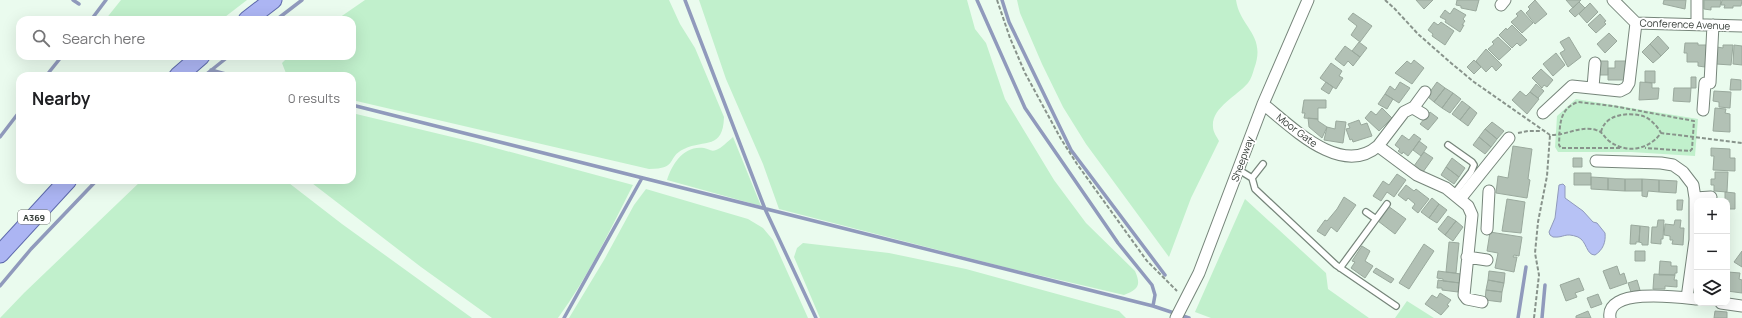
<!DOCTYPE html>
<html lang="en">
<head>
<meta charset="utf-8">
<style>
  body { margin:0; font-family:Manrope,sans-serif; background:#f2f2f2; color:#202124 }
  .controls { position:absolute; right:12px; bottom:12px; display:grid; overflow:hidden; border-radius:8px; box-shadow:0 4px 16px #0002 }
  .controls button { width:36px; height:36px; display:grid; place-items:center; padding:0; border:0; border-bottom:1px solid #e0e0e0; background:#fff; color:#202124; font:20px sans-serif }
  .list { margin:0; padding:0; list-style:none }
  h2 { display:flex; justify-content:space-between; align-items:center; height:52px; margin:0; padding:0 16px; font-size:17px }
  h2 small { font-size:13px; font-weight:400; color:#757577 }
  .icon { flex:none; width:22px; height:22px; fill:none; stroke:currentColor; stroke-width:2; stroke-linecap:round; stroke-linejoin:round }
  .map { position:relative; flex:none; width:1742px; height:318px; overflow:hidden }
  .search { position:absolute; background:#fff; box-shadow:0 4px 16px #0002; left:16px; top:16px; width:340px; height:44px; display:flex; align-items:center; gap:10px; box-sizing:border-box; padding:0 14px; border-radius:12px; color:#757577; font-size:15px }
  .panel { position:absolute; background:#fff; box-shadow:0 4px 16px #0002; left:16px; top:72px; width:340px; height:112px; border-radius:12px }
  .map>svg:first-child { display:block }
</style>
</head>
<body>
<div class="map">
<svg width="1742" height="318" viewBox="0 0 1742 318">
  <rect width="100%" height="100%" fill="#eafbee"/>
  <path fill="#c1f0cc" d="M 121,0 L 247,0 L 221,20 L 105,20 Z
    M 365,0 L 669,0 L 680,24 L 695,48 L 724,117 C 723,150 705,139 684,149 C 666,157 679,169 649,169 L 352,100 L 352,76 L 287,76 L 282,63 L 289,56 L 352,56 L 352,20 L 336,20 Z
    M 699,0 L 967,0 L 975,29 L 986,43 L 1005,99 L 1054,180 L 1086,223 L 1135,271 C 1141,285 1139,289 1124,295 L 1008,268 L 779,209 L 763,164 L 726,79 Z
    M 1017,0 L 1236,0 C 1240,28 1267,35 1254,69 C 1253,73 1251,79 1248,83 C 1237,96 1211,108 1213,127 C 1213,132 1217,137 1219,141 L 1191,198 L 1169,257 L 1086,144 L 1063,107 L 1042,64 L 1020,13 Z
    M 1576,99 L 1698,119 L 1695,156 L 1631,152 L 1558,152 L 1555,147 L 1557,116 Z
    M 352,113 L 477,143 L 633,185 C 610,230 588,277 558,318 L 492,318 L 421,267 L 308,180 L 352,180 Z
    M 733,137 L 761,206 L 667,180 C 672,164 684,145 704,148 C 709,149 711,152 716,150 C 722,148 728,141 733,137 Z
    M 142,180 L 285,180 L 342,224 L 472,318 L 0,318 L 24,293 Z
    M 646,189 L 748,219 L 763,228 L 773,240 L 808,318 L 569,318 L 604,260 L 634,205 Z
    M 1245,199 L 1326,273 L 1328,289 L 1369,318 L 1211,318 L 1195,312 Z
    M 803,243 L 889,253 L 966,269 L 1119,311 L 1126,318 L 820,318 L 794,257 L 797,248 Z
    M 1407,301 L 1434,318 L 1395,318 Z"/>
  <path fill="#b7c2f5" stroke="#909abc" d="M 1563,184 L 1565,186 L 1565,198 L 1583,211 L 1593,222 L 1597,223 L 1605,233 C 1606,242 1603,250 1595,255 C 1586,255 1587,241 1578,237 C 1564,232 1565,238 1553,237 L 1550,235 L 1549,232 L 1555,218 L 1559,185 Z"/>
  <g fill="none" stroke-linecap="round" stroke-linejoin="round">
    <path stroke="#909abc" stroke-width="3.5" d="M 73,0 L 79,4
      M 685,0 L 765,209 L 816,318
      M 977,0 L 1025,108 L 1118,243 L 1152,285 L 1155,295 L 1153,306
      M 1002,0 L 1009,22 L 1071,150 L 1165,275
      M 91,20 L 106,0
      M 276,20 L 302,0
      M 211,70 L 233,76
      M 46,76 L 62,56
      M 204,76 L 229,56
      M 352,105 L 1153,306 L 1189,318
      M 0,137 L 20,111
      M 0,286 L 31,249 L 97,180
      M 564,318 L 642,178
      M 1518,318 L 1526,267
      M 1542,318 L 1545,285"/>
  </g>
  <path fill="#b2c1b5" stroke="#9aa99d" d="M 1416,0 L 1433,0 L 1424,9 Z
    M 1457,0 L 1479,0 L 1476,11 L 1461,8 L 1461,6 L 1456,5 Z
    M 1535,0 L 1547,14 L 1535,24 L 1526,13 L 1530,9 L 1528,7 Z
    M 1566,0 L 1581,0 L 1573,8 Z
    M 1664,0 L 1686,0 L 1685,9 L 1663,4 Z
    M 1704,0 L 1721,0 L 1720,7 L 1711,7 L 1711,10 L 1704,9 Z
    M 1722,0 L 1742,0 L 1741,6 L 1733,6 L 1733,8 L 1724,8 L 1725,5 L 1721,5 Z
    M 1579,2 L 1585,8 L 1575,17 L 1569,11 Z
    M 1590,3 L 1598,12 L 1587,23 L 1579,14 Z
    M 1454,8 L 1466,15 L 1463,19 L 1465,21 L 1462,25 L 1464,25 L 1460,32 L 1445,22 L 1446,20 L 1440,17 L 1445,10 L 1450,14 Z
    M 1521,10 L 1533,23 L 1522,33 L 1511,22 L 1518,16 L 1516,14 Z
    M 1353,13 L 1372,26 L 1360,42 L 1351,35 L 1357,26 L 1348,19 Z
    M 1600,14 L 1606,21 L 1604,22 L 1606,24 L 1596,33 L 1588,25 Z
    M 1434,22 L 1438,25 L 1441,22 L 1454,31 L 1445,45 L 1432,36 L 1433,34 L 1428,30 Z
    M 1512,25 L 1527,40 L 1520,46 L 1517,43 L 1512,48 L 1499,35 L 1506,28 L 1507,30 Z
    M 1609,33 L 1617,41 L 1605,53 L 1597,44 Z
    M 1658,36 L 1669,48 L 1661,56 L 1650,44 Z
    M 1498,37 L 1511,49 L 1499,60 L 1488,49 L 1494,44 L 1492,42 Z
    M 1569,37 L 1581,57 L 1568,67 L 1560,53 L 1565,50 L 1560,42 Z
    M 1359,42 L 1367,48 L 1360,57 L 1352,51 Z
    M 1685,43 L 1698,43 L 1698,45 L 1707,45 L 1705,67 L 1698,66 L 1698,62 L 1687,62 L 1687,53 L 1684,53 Z
    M 1650,44 L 1661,56 L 1653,63 L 1642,52 Z
    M 1723,45 L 1733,45 L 1731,65 L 1716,64 L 1717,47 L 1723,48 Z
    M 1734,45 L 1742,46 L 1742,65 L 1733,64 Z
    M 1345,46 L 1360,57 L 1353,66 L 1348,61 L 1344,66 L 1335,59 Z
    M 1486,49 L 1502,65 L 1496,71 L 1492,66 L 1486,72 L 1476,61 Z
    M 1556,53 L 1565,65 L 1553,76 L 1543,64 Z
    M 1414,60 L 1424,68 L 1412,84 L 1395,73 L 1407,61 L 1411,64 Z
    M 1474,60 L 1481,67 L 1474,74 L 1467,67 Z
    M 1599,61 L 1608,61 L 1608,75 L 1599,75 Z
    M 1615,61 L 1626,61 L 1625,80 L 1608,80 L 1608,68 L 1615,68 Z
    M 1331,63 L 1342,71 L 1339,76 L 1343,78 L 1336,89 L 1320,78 Z
    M 1541,69 L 1553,80 L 1547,87 L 1544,85 L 1542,88 L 1532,78 Z
    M 1645,71 L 1655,71 L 1655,83 L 1645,82 Z
    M 1691,77 L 1696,77 L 1696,88 L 1691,88 Z
    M 1731,79 L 1741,80 L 1741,90 L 1730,90 Z
    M 1326,82 L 1333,87 L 1329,94 L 1321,89 Z
    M 1400,82 L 1410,88 L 1399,103 L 1385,94 L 1390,86 L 1395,90 Z
    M 1437,82 L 1445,88 L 1434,102 L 1427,96 Z
    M 1640,82 L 1652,83 L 1652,88 L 1659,88 L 1658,99 L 1639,100 Z
    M 1536,84 L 1544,91 L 1538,98 L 1530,92 Z
    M 1445,88 L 1453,93 L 1442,108 L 1434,102 Z
    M 1674,88 L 1691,88 L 1690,102 L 1673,101 Z
    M 1520,91 L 1526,96 L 1530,92 L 1539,99 L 1527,114 L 1512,100 Z
    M 1714,91 L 1731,92 L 1730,108 L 1719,107 L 1719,102 L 1713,101 Z
    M 1453,93 L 1461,99 L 1450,113 L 1442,108 Z
    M 1385,94 L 1393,99 L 1387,109 L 1378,104 Z
    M 1304,100 L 1326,100 L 1326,108 L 1318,108 L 1318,119 L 1304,118 L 1305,113 L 1302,113 Z
    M 1462,101 L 1470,107 L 1460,120 L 1452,114 Z
    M 1470,107 L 1477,113 L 1468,126 L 1460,120 Z
    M 1382,108 L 1392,118 L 1379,131 L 1365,118 L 1371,111 L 1376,115 Z
    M 1715,108 L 1726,109 L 1725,113 L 1730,114 L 1730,132 L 1713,131 Z
    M 1430,112 L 1438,118 L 1428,130 L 1420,124 Z
    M 1308,118 L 1318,119 L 1318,121 L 1327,127 L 1322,138 L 1309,127 Z
    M 1359,120 L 1361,125 L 1367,123 L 1372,136 L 1353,142 L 1352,139 L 1350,140 L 1346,129 L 1350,128 L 1348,124 Z
    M 1336,121 L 1346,122 L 1343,143 L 1324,140 L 1327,127 L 1335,129 Z
    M 1492,122 L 1504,131 L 1497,139 L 1485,129 Z
    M 1485,129 L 1497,139 L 1491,147 L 1479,137 Z
    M 1414,134 L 1421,139 L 1408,156 L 1403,152 L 1402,154 L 1398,151 L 1400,149 L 1395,145 L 1402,135 L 1409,140 Z
    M 1479,137 L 1491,147 L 1485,154 L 1473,145 Z
    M 1419,141 L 1427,147 L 1421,156 L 1413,150 Z
    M 1513,146 L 1532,149 L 1528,179 L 1530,180 L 1527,198 L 1496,193 L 1498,176 L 1508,178 Z
    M 1711,148 L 1730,149 L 1730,158 L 1735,158 L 1735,171 L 1713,170 L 1714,156 L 1711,156 Z
    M 1424,152 L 1433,158 L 1423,172 L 1414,166 Z
    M 1452,158 L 1465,168 L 1459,177 L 1446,167 Z
    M 1573,158 L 1582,158 L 1582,167 L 1573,167 Z
    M 1446,167 L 1459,177 L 1454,184 L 1441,175 Z
    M 1715,172 L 1728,172 L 1727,192 L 1714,191 L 1714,185 L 1711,185 L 1711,179 L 1715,179 Z
    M 1574,173 L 1591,173 L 1591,185 L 1574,185 Z
    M 1397,174 L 1406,180 L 1394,197 L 1387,192 L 1381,201 L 1373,196 L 1383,181 L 1389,185 Z
    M 1591,177 L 1608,178 L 1608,190 L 1591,189 Z
    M 1608,178 L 1625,179 L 1625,191 L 1608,190 Z
    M 1625,179 L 1642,179 L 1642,191 L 1625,191 Z
    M 1642,179 L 1659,180 L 1659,192 L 1648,191 L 1647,197 L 1642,196 Z
    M 1659,180 L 1677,181 L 1676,193 L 1659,192 Z
    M 1406,185 L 1414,191 L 1416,189 L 1429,199 L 1418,213 L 1412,208 L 1415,204 L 1408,198 L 1406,201 L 1398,195 Z
    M 1725,192 L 1735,193 L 1735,209 L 1727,209 L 1727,201 L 1725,201 Z
    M 1344,197 L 1356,205 L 1337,232 L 1331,227 L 1325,236 L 1317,231 L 1325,220 L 1327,221 L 1337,209 Z
    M 1432,198 L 1439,204 L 1429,218 L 1421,212 Z
    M 1507,199 L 1525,202 L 1521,233 L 1502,231 Z
    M 1677,200 L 1683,200 L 1682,210 L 1677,210 Z
    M 1439,204 L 1447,210 L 1437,223 L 1429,218 Z
    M 1388,206 L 1406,219 L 1395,234 L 1378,221 Z
    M 1448,216 L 1456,221 L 1445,235 L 1438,229 Z
    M 1658,220 L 1664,220 L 1663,239 L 1661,239 L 1661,244 L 1651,243 L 1652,227 L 1657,227 Z
    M 1675,220 L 1681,220 L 1680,228 L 1684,228 L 1683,245 L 1672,244 L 1673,240 L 1670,240 L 1670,236 L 1664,235 L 1665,224 L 1674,225 Z
    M 1456,221 L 1463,227 L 1453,241 L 1445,235 Z
    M 1631,225 L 1640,226 L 1639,242 L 1636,242 L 1636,244 L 1630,244 Z
    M 1640,226 L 1649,227 L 1648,245 L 1642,245 L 1642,243 L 1639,242 Z
    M 1490,232 L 1522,237 L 1519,256 L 1514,255 L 1513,257 L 1517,257 L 1514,272 L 1495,268 L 1498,253 L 1487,251 Z
    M 1449,242 L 1459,243 L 1456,273 L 1446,272 Z
    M 1424,244 L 1434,251 L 1409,289 L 1399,283 Z
    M 1362,246 L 1370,251 L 1365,261 L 1373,266 L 1365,278 L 1351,268 L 1355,262 L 1352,261 Z
    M 1635,251 L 1645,251 L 1645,261 L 1635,261 Z
    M 1742,251 L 1742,267 L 1734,262 Z
    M 1660,261 L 1671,262 L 1671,266 L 1677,266 L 1677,273 L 1675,273 L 1675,275 L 1659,275 Z
    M 1617,266 L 1620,275 L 1624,273 L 1627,283 L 1610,289 L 1603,271 Z
    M 1376,268 L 1394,279 L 1391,283 L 1373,272 Z
    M 1438,271 L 1461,274 L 1460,283 L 1443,281 L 1443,279 L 1437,278 Z
    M 1489,271 L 1505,273 L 1504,283 L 1488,280 Z
    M 1728,272 L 1740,273 L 1739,279 L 1742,280 L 1742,293 L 1727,291 Z
    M 1654,274 L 1675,275 L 1674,280 L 1677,280 L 1677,287 L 1665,286 L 1665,289 L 1653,289 Z
    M 1579,278 L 1584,290 L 1575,293 L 1577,297 L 1566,301 L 1560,285 Z
    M 1438,280 L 1460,283 L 1458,292 L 1442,290 L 1442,288 L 1437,288 Z
    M 1488,280 L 1504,283 L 1502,292 L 1486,290 Z
    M 1637,280 L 1640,290 L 1631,292 L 1628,283 Z
    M 1486,290 L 1502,292 L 1501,302 L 1485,300 Z
    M 1440,293 L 1451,300 L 1447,305 L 1449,306 L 1441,315 L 1425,304 L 1432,295 L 1437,298 Z
    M 1598,294 L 1602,304 L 1591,308 L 1587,298 Z
    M 1588,311 L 1591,318 L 1576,318 L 1576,316 Z
    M 1715,311 L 1727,312 L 1727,318 L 1714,318 Z"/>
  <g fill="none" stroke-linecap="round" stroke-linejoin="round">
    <defs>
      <path id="lane" d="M 1448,145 L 1472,162 L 1474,165 L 1471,172 L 1454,194
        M 1239,170 L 1252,178 L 1255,189 L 1336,265 L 1396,306
        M 1252,178 L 1263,164
        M 1366,212 L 1376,219
        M 1340,268 L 1387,204"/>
      <path id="street" d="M 1613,0 L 1636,23 L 1742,26
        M 1501,5 L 1505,0
        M 1697,24 L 1697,0
        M 1593,87 L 1595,63
        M 1263,104 C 1291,126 1341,178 1378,146 L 1417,175 L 1446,188 L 1468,206 L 1472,215 L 1464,295 L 1467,299 L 1482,302
        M 1413,108 L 1423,114
        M 1703,110 L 1705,83 L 1710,83 L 1713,25
        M 1543,113 L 1572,86 L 1620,91 L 1626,88 L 1629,83 L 1636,23
        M 1378,146 L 1404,112 L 1414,107 L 1425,92
        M 1596,161 L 1661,163 L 1673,165 L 1683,172 L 1693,185 L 1695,198 L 1695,240 L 1687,298
        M 1695,198 L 1711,197
        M 1460,199 L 1509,138
        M 1487,229 L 1489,191
        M 1467,257 L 1487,260
        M 1721,303 L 1742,306
        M 1176,318 L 1199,273 L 1263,104 L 1308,0
        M 1610,318 C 1605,287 1679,297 1697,299"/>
      <path id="primary" d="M 247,20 L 273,0
        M 178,76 L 201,56
        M 0,254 L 68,180"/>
    </defs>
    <use href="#lane" stroke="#76857a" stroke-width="8"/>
    <use href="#street" stroke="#76857a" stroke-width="13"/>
    <use href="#primary" stroke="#5e6aac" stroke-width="19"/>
    <path stroke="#88938b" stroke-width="2" stroke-dasharray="4 2" stroke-linecap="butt" d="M 997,0 L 1010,38 L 1025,73 L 1061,139 L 1077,164 L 1147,261 L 1177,291
      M 1385,0 L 1394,8 L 1418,34 L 1451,63 L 1474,82 L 1550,135 C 1566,136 1580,125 1596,130 C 1602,131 1604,137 1609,141 C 1626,154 1649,150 1661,133 L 1742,143
      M 1601,132 C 1605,114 1628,112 1643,116 C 1651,119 1657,126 1661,133
      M 1518,133 L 1528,131 L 1541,131
      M 1620,148 L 1561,148 L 1559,145 C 1560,127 1558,109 1578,102 L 1613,106 L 1694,121 L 1692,149 L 1690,151 L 1645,148
      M 1534,318 L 1539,275 L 1535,253 L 1538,222 L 1547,176 L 1550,135"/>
    <use href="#lane" stroke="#fff" stroke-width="5.5"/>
    <use href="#street" stroke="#fff" stroke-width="11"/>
    <use href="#primary" stroke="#acb5f3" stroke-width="17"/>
  </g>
  <g text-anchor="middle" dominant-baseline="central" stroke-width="3.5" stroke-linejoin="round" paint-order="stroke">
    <rect fill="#fff" stroke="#727673" stroke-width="1" x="18" y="210" width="32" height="14" rx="3"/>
    <g font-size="9" font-weight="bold" fill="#353c37">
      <text x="34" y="217">A369</text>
    </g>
    <g font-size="10" fill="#353c37" stroke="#fff">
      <text transform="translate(1685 24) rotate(2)">Conference Avenue</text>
      <text transform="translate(1297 130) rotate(37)">Moor Gate</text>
      <text transform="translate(1242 159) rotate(-70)">Sheepway</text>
    </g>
  </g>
</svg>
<div class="controls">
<button>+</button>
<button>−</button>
<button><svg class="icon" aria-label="layers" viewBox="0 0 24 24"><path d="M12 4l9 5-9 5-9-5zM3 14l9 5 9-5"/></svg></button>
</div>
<div class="search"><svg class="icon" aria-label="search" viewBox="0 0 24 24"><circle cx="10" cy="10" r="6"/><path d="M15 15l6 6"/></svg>Search here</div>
<section class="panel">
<h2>Nearby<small>0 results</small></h2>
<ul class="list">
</ul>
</section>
</div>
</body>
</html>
